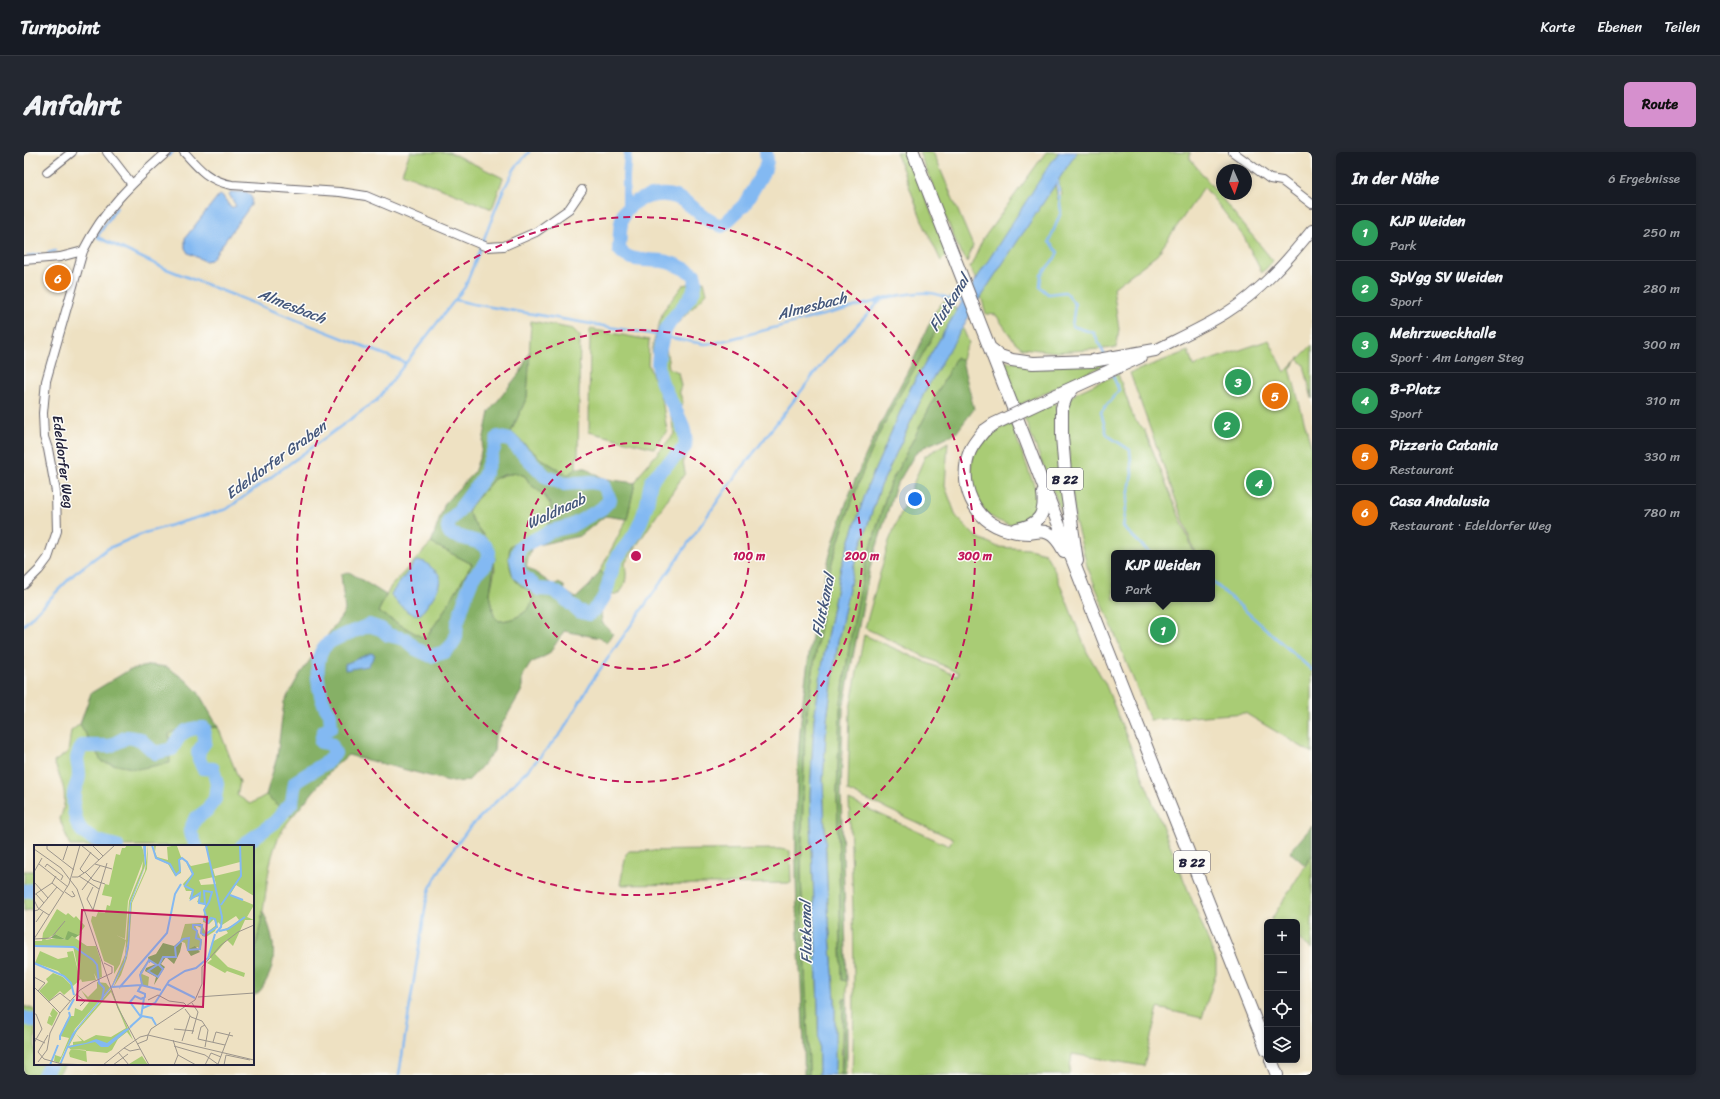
<!DOCTYPE html>
<html lang="de">
<head>
<meta charset="utf-8">
<style>
  body { margin:0; font-family:Sriracha,sans-serif; background:#242831; color:#f1f3f6 }
  .controls { position:absolute; right:12px; bottom:12px; display:grid; overflow:hidden; border-radius:6px; box-shadow:0 2px 6px #0003 }
  .controls button { width:36px; height:36px; display:grid; place-items:center; padding:0; border:0; border-bottom:1px solid #363941; background:#171b24; color:#f1f3f6; font:20px sans-serif }
  .compass { position:absolute; left:1192px; top:12px; width:36px; height:36px; border-radius:50%; background:#171b24; box-shadow:0 2px 6px #0003; rotate:177deg }
  .you { position:absolute; left:891px; top:347px; width:14px; height:14px; margin:-10px; border:3px solid #fff; border-radius:50%; background:#1a73e8; box-shadow:0 0 0 6px #1a73e833 }
  .badge { display:grid; place-items:center; width:26px; height:26px; border-radius:50%; background:#d690ce; color:#fff; font-size:13px; font-weight:700 }
  .pin { position:absolute; translate:-50% -50%; border:2px solid #fff; box-shadow:0 1px 4px #0006 }
  .popup { position:absolute; left:1087px; top:398px; width:104px; height:52px; box-sizing:border-box; display:grid; place-content:center; border-radius:6px; background:#171b24; filter:drop-shadow(0 1px 3px #0005); font-size:13px; white-space:nowrap; color:#9ea1a6 }
  .popup b { font-size:15px; color:#f1f3f6 }
  .popup::after { content:''; position:absolute; left:50%; top:100%; margin-left:-8px; border:8px solid transparent; border-top-color:#171b24 }
  .list { margin:0; padding:0; list-style:none }
  h2 { display:flex; justify-content:space-between; align-items:center; height:52px; margin:0; padding:0 16px; font-size:17px }
  h2 small { font-size:13px; font-weight:400; color:#9ea1a6 }
  .list li { display:grid; grid-template-columns:26px 1fr auto; gap:12px; align-items:center; box-sizing:border-box; height:56px; padding:0 16px; border-top:1px solid #363941 }
  .list b { display:block; font-size:15px; white-space:nowrap }
  .list p { margin:0; font-size:13px; white-space:nowrap; color:#9ea1a6 }
  .list em { font-size:13px; font-style:normal; color:#9ea1a6 }
  .icon { flex:none; width:22px; height:22px; fill:none; stroke:currentColor; stroke-width:2; stroke-linecap:round; stroke-linejoin:round }
  .map { position:relative; flex:none; width:1288px; height:923px; overflow:hidden; border-radius:6px }
  header { display:flex; align-items:center; gap:24px; box-sizing:border-box; height:56px; padding:0 20px; background:#171b24; border-bottom:1px solid #363941 }
  header strong { font-size:19px }
  nav { display:flex; gap:22px; margin-inline-start:auto; font-size:14px }
  .intro { display:flex; align-items:center; justify-content:space-between; box-sizing:border-box; height:96px; padding:0 24px }
  h1 { margin:0; font-size:28px }
  .button { padding:10px 18px; border-radius:6px; background:#d690ce; color:#111; font-size:14px; font-weight:700 }
  main { display:flex; gap:24px; padding:0 24px }
  aside { flex:1; background:#171b24; border-radius:6px; box-shadow:0 2px 6px #0003 }
  .map>svg:first-child { display:block }
</style>
</head>
<body>
<header>
<strong>Turnpoint</strong>
<nav><a>Karte</a><a>Ebenen</a><a>Teilen</a></nav>
</header>
<div class="intro"><h1>Anfahrt</h1><a class="button">Route</a></div>
<main>
<div class="map">
<svg width="1288" height="923" viewBox="0 0 1288 923">
  <rect width="100%" height="100%" fill="#fdfcf7"/>
  <filter id="ink" filterUnits="userSpaceOnUse"><feTurbulence type="fractalNoise" baseFrequency=".025" numOctaves="2"/><feDisplacementMap in="SourceGraphic" scale="8" xChannelSelector="R" yChannelSelector="G"/><feConvolveMatrix kernelMatrix="1 2 1 2 8 2 1 2 1" color-interpolation-filters="sRGB"/></filter>
  <filter id="wash" filterUnits="userSpaceOnUse"><feTurbulence type="fractalNoise" baseFrequency=".012" numOctaves="4" result="noise"/><feDisplacementMap in="SourceGraphic" scale="16" xChannelSelector="R" yChannelSelector="G"/><feGaussianBlur stdDeviation="0.9" result="paint"/><feColorMatrix in="noise" values="0 0 0 0 0 0 0 0 0 0 0 0 0 0 0 0 0 1.4 0 .05"/><feComposite in="paint" operator="in"/></filter>
  <g filter="url(#wash)">
    <rect width="100%" height="100%" fill="#eee1c2"/>
    <path fill="#a9cc75" stroke="#667758" d="M 386,0 L 425,0 L 479,26 L 468,57 L 378,21 Z
      M 872,0 L 883,0 L 924,102 L 917,109 L 899,71 Z
      M 895,0 L 909,0 L 949,94 L 943,110 L 939,102 L 937,102 Z
      M 1022,0 L 1035,0 L 952,128 L 946,116 L 959,87 Z
      M 1053,0 L 1166,0 L 1166,7 L 1249,109 L 1238,121 L 1220,85 L 1180,35 L 1133,103 L 1089,136 L 1095,177 L 1092,196 L 1032,200 L 998,196 L 990,189 L 972,163 L 962,162 L 957,144 L 1031,32 L 1034,48 L 1038,42 L 1035,33 L 1035,26 Z
      M 680,129 L 683,141 L 648,177 L 642,195 L 645,216 L 654,220 L 657,234 L 655,239 L 659,250 L 656,256 L 667,292 L 659,309 L 661,321 L 601,411 C 603,423 603,432 595,442 L 587,442 L 586,438 L 589,431 L 576,419 L 603,367 L 611,331 L 618,319 L 650,282 L 646,258 L 632,231 L 639,253 L 643,279 L 630,296 L 565,280 L 566,177 L 625,188 L 624,212 L 630,227 L 628,196 L 639,159 L 659,133 Z
      M 927,144 L 932,160 L 887,235 L 845,331 L 817,415 L 802,490 L 790,567 L 786,644 L 794,854 L 795,916 L 795,923 L 785,923 L 777,722 L 781,573 L 798,460 L 807,414 L 821,369 L 839,319 L 854,284 L 872,249 L 917,170 L 911,160 L 917,152 Z
      M 507,169 L 549,177 L 556,184 L 554,305 L 552,306 L 552,316 L 544,323 L 517,307 L 487,280 L 503,245 Z
      M 938,174 L 945,191 L 940,199 L 938,209 L 932,205 L 865,334 L 841,415 L 826,489 L 816,557 L 813,642 L 818,828 L 823,829 L 823,847 L 819,847 L 817,923 L 810,923 L 811,847 L 804,756 L 799,628 L 803,567 L 814,489 L 830,413 L 856,336 L 900,241 Z
      M 1245,188 L 1261,220 L 1288,193 L 1288,247 L 1280,213 L 1274,207 L 1266,217 L 1288,298 L 1288,601 L 1221,561 L 1126,568 L 1063,414 L 1051,368 L 1042,269 L 1046,246 L 1054,240 L 1094,222 L 1110,267 L 1120,277 L 1170,401 L 1090,401 L 1090,447 L 1188,447 L 1188,401 L 1171,401 L 1106,221 L 1164,199 L 1169,214 Z
      M 981,210 L 1087,210 L 995,253 L 979,214 Z
      M 1028,251 L 1032,251 L 1033,254 L 1045,379 L 1000,265 Z
      M 987,271 L 1014,344 L 1014,355 L 1011,365 L 992,374 C 987,373 982,372 977,370 C 950,360 937,318 955,294 C 962,284 976,277 987,271 Z
      M 924,290 L 921,334 L 932,364 L 951,384 L 974,395 L 1005,397 L 1021,401 L 1029,415 L 1063,500 L 1081,531 L 1192,808 L 1192,821 L 1178,866 L 1134,856 L 1120,914 L 1048,902 L 1045,923 L 828,923 C 832,831 829,740 825,648 L 925,694 L 929,687 L 824,639 L 826,557 L 840,483 L 933,524 L 935,521 L 841,476 L 865,389 L 901,304 Z
      M 493,321 L 501,324 L 506,332 L 520,343 L 527,354 L 527,367 L 522,376 L 497,388 L 492,429 L 508,441 C 513,458 490,469 475,469 L 470,464 L 466,441 L 471,417 L 466,392 L 450,371 L 444,360 L 446,355 L 470,327 L 479,323 Z
      M 407,391 L 448,412 L 417,464 L 401,487 L 354,460 L 367,434 Z
      M 56,572 L 78,610 L 157,576 L 194,575 L 216,630 L 213,643 L 226,652 L 242,643 L 268,665 C 244,693 245,724 239,759 C 237,775 232,791 229,807 L 229,694 L 46,694 L 36,667 C 45,644 39,632 30,610 L 44,600 L 47,579 Z
      M 756,697 L 766,699 L 767,731 L 596,733 L 602,702 L 605,699 Z
      M 1288,703 L 1288,797 L 1273,786 L 1273,770 L 1249,770 L 1247,768 Z
      M 0,719 L 11,719 L 11,757 L 0,759 Z
      M 0,854 L 11,858 L 11,912 L 41,912 L 34,923 L 0,923 Z"/>
    <path fill="#86b066" stroke="#546950" fill-rule="evenodd" d="M 911,160 L 917,170 L 872,249 L 854,284 L 839,319 L 821,369 L 807,414 L 798,460 L 781,573 L 777,722 L 785,911 L 785,923 L 780,923 C 781,893 778,862 777,832 C 773,777 771,721 772,666 C 773,569 786,461 816,369 C 834,313 861,262 888,211 C 896,194 902,177 911,160 Z
      M 506,199 L 503,245 L 487,280 L 517,307 L 544,323 L 552,316 L 562,316 C 577,329 592,328 611,331 L 603,367 L 581,364 L 556,384 L 508,394 L 502,414 L 529,433 L 534,431 L 540,434 L 541,439 L 552,446 L 566,433 L 576,419 L 589,431 L 577,458 L 578,470 L 589,482 L 583,491 L 576,486 L 540,479 L 525,502 L 507,511 L 498,525 L 498,538 L 471,584 L 470,599 L 457,615 L 444,629 L 429,630 L 324,603 L 310,615 L 268,665 L 242,643 L 253,605 L 260,550 L 276,522 L 321,459 L 317,423 L 325,420 L 362,443 L 354,460 L 401,487 L 417,464 L 448,412 L 407,391 L 421,351 L 450,320 L 456,304 L 465,260 L 497,219 ZM 493,321 L 501,324 L 506,332 L 520,343 L 527,354 L 527,367 L 522,376 L 486,394 C 484,405 485,420 492,429 C 496,434 503,437 508,441 C 513,458 490,469 475,469 L 470,464 L 466,441 L 471,406 L 466,392 L 450,371 L 444,360 L 446,355 L 470,327 L 479,323 Z
      M 932,205 L 938,209 L 950,257 L 932,281 L 900,295 L 891,302 L 871,336 L 846,416 L 819,557 L 817,642 L 823,829 L 818,828 L 813,642 L 816,557 L 826,489 L 841,415 L 865,334 Z
      M 127,513 L 143,515 L 163,529 L 174,540 L 194,575 L 157,576 L 145,582 L 146,611 L 113,617 L 78,610 L 56,572 L 67,541 L 105,518 Z
      M 1288,674 L 1288,703 L 1281,713 L 1266,700 Z
      M 239,760 C 250,783 255,808 241,831 C 238,837 235,841 229,844 L 229,807 Z
      M 819,847 L 823,847 L 823,905 L 821,923 L 817,923 L 819,905 Z"/>
    <path fill="#83b9f2" stroke="#526e96" d="M 1035,0 L 1053,0 L 957,144 L 900,241 L 856,336 L 830,413 L 814,489 L 803,567 L 799,628 L 804,756 L 811,847 L 811,915 L 810,923 L 795,923 L 794,854 L 786,644 L 790,567 L 802,490 L 817,415 L 845,331 L 887,235 L 939,148 L 1024,15 Z
      M 207,40 L 223,40 L 228,46 L 227,53 L 187,108 L 181,109 L 164,101 L 161,96 L 161,86 L 194,44 L 198,43 L 207,56 L 212,54 L 205,42 Z
      M 396,409 L 401,410 L 416,423 C 417,439 405,450 397,462 C 385,465 376,452 368,445 L 367,442 L 391,410 Z
      M 347,501 L 351,503 L 344,514 L 321,518 L 321,512 Z"/>
    <g fill="none" stroke-linecap="round" stroke-linejoin="round">
      <path stroke="#83b9f2" stroke-width="2.5" d="M 144,4 L 149,0
        M 1033,27 L 1037,60 L 1025,90 L 1034,100 L 1031,106 L 1017,123 L 1016,135 L 1024,142 L 1041,140 L 1051,152 L 1048,174 L 1070,181 L 1080,202
        M 93,55 L 73,85 L 140,116 L 382,211
        M 24,101 L 31,99
        M 4,104 L 16,102
        M 861,146 C 876,143 890,140 906,141 C 918,142 925,149 939,148
        M 432,148 L 449,152 L 639,184
        M 642,185 L 680,192 L 691,191 L 853,149
        M 1088,222 L 1095,238 L 1077,260 L 1083,283 L 1106,298 L 1108,321 L 1099,375 L 1126,401
        M 1188,429 L 1288,518
        M 0,473 L 50,422 L 83,397 L 120,381 L 203,357 L 353,248 L 441,135 L 478,41 L 491,16 L 505,0
        M 375,923 L 402,751 L 406,736 L 421,709 L 445,676 L 504,618 L 538,580 L 568,529 L 702,337 L 801,208 L 853,152 L 852,149 L 859,146 L 853,152 L 862,145"/>
      <path stroke="#83b9f2" stroke-width="8" d="M 602,58 L 602,24 L 604,0"/>
      <path stroke="#83b9f2" stroke-width="14" d="M 93,694 C 59,687 47,677 50,641 C 51,635 55,629 55,623 C 55,606 49,611 58,594 L 86,594 L 103,585 L 116,587 L 131,601 L 148,597 C 156,581 162,575 180,576 L 181,590 L 174,600 L 175,607 L 179,616 L 189,617 L 193,632 L 191,647 L 182,659 L 171,667 L 166,679 L 172,694
        M 218,694 L 251,670 L 268,650 L 271,630 L 303,610 L 311,601 L 307,592 L 297,590 L 299,580 L 307,575 L 306,562 C 294,547 287,507 303,492 C 313,484 333,479 345,473 L 357,477 L 364,483 L 381,487 L 392,497 L 407,504 L 421,500 L 428,493 L 432,485 L 433,472 L 443,440 L 449,425 L 460,414 L 464,407 L 465,400 L 462,395 L 457,391 L 426,382 L 424,376 L 425,369 L 433,361 L 460,324 L 474,285 L 486,288 L 521,324 L 540,332 L 567,330 L 580,333 L 586,348 L 577,357 L 547,374 L 527,379 L 496,395 L 492,406 L 496,422 L 515,437 L 528,438 L 538,444 L 554,459 L 565,462 C 588,444 581,431 592,408 C 596,400 603,394 608,386 C 614,378 618,367 621,358 C 625,349 624,337 628,328 C 632,321 654,303 661,295 C 666,264 628,237 635,203 C 636,195 638,186 641,179 C 648,161 679,142 670,122 C 661,117 649,110 638,109 C 623,107 605,111 595,97 C 596,86 595,67 602,58 C 614,44 638,39 654,46 C 671,53 680,70 698,74 L 720,53 L 741,17 L 743,9 L 742,0
        M 0,739 L 11,738
        M 0,866 L 11,869
        M 20,923 L 26,912"/>
    </g>
  </g>
  <g filter="url(#ink)">
    <g fill="none" stroke-linecap="round" stroke-linejoin="round">
      <defs>
        <path id="minor" d="M 83,0 L 107,31
          M 160,0 C 175,17 185,29 208,33 L 316,40 L 342,44 L 463,95 L 480,94 L 512,80 L 545,57 L 558,38
          M 1209,0 L 1246,27 L 1258,29 L 1288,52
          M 23,20 L 48,0
          M 0,108 L 36,105 L 59,99
          M 0,433 L 15,418 L 24,406 L 33,379 L 32,340 L 24,297 L 20,285 L 19,261 L 22,229 L 59,99 C 80,57 108,31 143,0"/>
        <path id="tertiary" d="M 1131,198 C 1155,186 1180,175 1202,161 C 1237,139 1263,109 1288,78"/>
        <path id="primary" d="M 889,0 L 1081,491 L 1243,898
          M 966,196 L 976,204 L 988,208 L 1009,211 L 1068,209 L 1131,198
          M 1050,235 L 1042,245 L 1038,256 L 1038,284 L 1042,334 L 1053,409
          M 1017,250 L 1116,205
          M 960,279 C 955,285 949,292 946,299 C 933,330 950,371 984,378 C 991,380 999,381 1006,381 C 1012,380 1018,378 1024,381 C 1032,384 1036,392 1040,399
          M 993,377 C 1015,373 1022,362 1019,341
          M 1247,908 L 1253,923"/>
      </defs>
      <use href="#minor" stroke="#69656a" stroke-width="10"/>
      <use href="#tertiary" stroke="#69656a" stroke-width="12"/>
      <use href="#primary" stroke="#69656a" stroke-width="14"/>
      <use href="#minor" stroke="#fff" stroke-width="8"/>
      <use href="#tertiary" stroke="#fff" stroke-width="10"/>
      <use href="#primary" stroke="#fff" stroke-width="12"/>
      <defs>
        <path id="primary-bridge" d="M 960,279 L 970,272 L 1017,250"/>
      </defs>
      <use href="#primary-bridge" stroke="#69656a" stroke-width="14" stroke-linecap="butt"/>
      <use href="#primary-bridge" stroke="#fff" stroke-width="12"/>
    </g>
  </g>
  <g fill="none" stroke="#c2185b" stroke-width="2" stroke-dasharray="7 5">
    <circle cx="612" cy="404" r="113"/>
    <circle cx="612" cy="404" r="226"/>
    <circle cx="612" cy="404" r="339"/>
  </g>
  <g text-anchor="middle" dominant-baseline="central" stroke-width="3" stroke-linejoin="round" paint-order="stroke">
    <g fill="#fdfcf7" stroke="#646373" stroke-width="1">
      <rect x="1023" y="316" width="36" height="22" rx="3"/>
      <rect x="1150" y="699" width="36" height="22" rx="3"/>
    </g>
    <g font-size="13" font-weight="bold" fill="#22223b">
      <text x="1041" y="327">B 22</text>
      <text x="1168" y="710">B 22</text>
    </g>
    <g font-size="14" fill="#22223b" stroke="#fdfcf7">
      <text transform="translate(39 310) rotate(83)">Edeldorfer Weg</text>
    </g>
    <g font-size="15" font-style="italic" fill="#44577b" stroke="#fdfcf7">
      <text transform="translate(925 151) rotate(-58)">Flutkanal</text>
      <text transform="translate(268 154) rotate(22)">Almesbach</text>
      <text transform="translate(788 154) rotate(-14)">Almesbach</text>
      <text transform="translate(252 308) rotate(-36)">Edeldorfer Graben</text>
      <text transform="translate(532 359) rotate(-25)">Waldnaab</text>
      <text transform="translate(799 453) rotate(-78)">Flutkanal</text>
      <text transform="translate(782 780) rotate(-91)">Flutkanal</text>
    </g>
  </g>
  <g transform="translate(10 693)">
    <rect width="220" height="220" fill="#eee1c2"/>
    <path d="M 93,0 L 107,0 L 109,5 L 109,0 L 111,21 L 96,58 L 94,96 L 90,117 L 87,125 L 78,140 L 91,110 L 95,56 L 108,24 L 109,16 L 94,56 L 91,94 L 82,90 L 92,95 L 86,119 L 80,129 L 80,121 L 70,116 L 57,76 L 58,71 L 62,72 L 64,67 L 71,68 L 73,60 L 76,61 L 78,52 L 68,50 L 71,39 L 75,40 L 82,9 L 86,10 L 88,3 L 91,3 ZM 114,0 L 113,24 L 98,58 L 95,102 L 93,113 L 87,130 L 79,143 L 93,110 L 97,58 L 111,26 ZM 120,0 L 122,0 L 121,7 L 123,12 L 134,15 L 133,2 L 142,0 L 146,0 L 143,1 L 147,12 L 157,21 L 176,17 L 172,0 L 220,0 L 220,51 L 202,40 L 196,50 L 220,60 L 213,72 L 220,75 L 211,75 L 199,101 L 193,95 L 181,109 L 194,122 L 211,128 L 210,132 L 193,126 L 191,128 L 173,118 L 178,114 L 175,112 L 178,97 L 194,88 L 192,85 L 185,87 L 201,79 L 205,75 L 202,71 L 188,80 L 188,72 L 187,80 L 184,77 L 181,86 L 172,92 L 168,91 L 167,83 L 161,80 L 168,97 L 166,106 L 164,102 L 153,105 L 151,98 L 146,96 L 151,79 L 167,78 L 172,88 L 181,81 L 181,77 L 180,74 L 175,79 L 169,77 L 171,60 L 163,57 L 166,51 L 155,54 L 158,46 L 152,46 L 149,39 L 158,29 L 152,17 L 147,13 L 146,15 L 147,28 L 141,31 L 134,19 L 121,13 ZM 206,17 L 206,25 L 181,31 L 179,24 ZM 180,32 L 182,39 L 167,40 L 165,35 ZM 23,64 L 32,70 L 34,68 L 40,73 L 42,71 L 51,81 L 44,91 L 34,90 L 31,94 L 21,89 L 11,95 L 23,93 L 31,95 L 38,91 L 53,101 L 62,101 L 67,116 L 68,132 L 63,134 L 60,128 L 62,135 L 48,137 L 47,134 L 39,141 L 24,126 L 1,118 L 6,106 L 24,114 L 34,112 L 33,107 L 39,106 L 46,134 L 39,101 L 0,101 L 0,96 L 8,96 L 9,88 ZM 114,116 L 108,129 L 115,132 L 114,142 L 108,140 L 103,146 L 107,139 L 106,127 ZM 19,128 L 29,132 L 39,142 L 30,150 L 26,146 L 15,156 L 5,146 L 14,137 L 12,134 ZM 63,137 L 72,138 L 76,143 L 41,184 L 25,218 L 20,216 L 21,210 L 27,212 L 35,193 L 26,191 L 32,177 L 36,171 L 40,171 L 41,163 L 48,166 L 55,157 L 47,145 L 54,152 L 63,143 ZM 77,144 L 99,195 L 93,187 L 84,194 L 78,205 L 73,208 L 36,204 L 34,201 L 40,188 ZM 77,147 L 92,183 L 77,192 L 62,190 L 50,196 L 42,189 L 48,196 L 39,197 L 39,200 L 35,201 L 43,186 ZM 19,163 L 24,168 L 18,181 L 13,178 L 15,171 L 18,172 L 16,169 ZM 37,204 L 52,205 L 53,217 L 36,212 L 35,208 ZM 108,211 L 114,220 L 95,220 L 95,219 Z" fill="#a9cc75" fill-rule="evenodd"/>
    <path d="M 34,86 L 44,90 L 49,87 L 41,93 L 38,91 L 34,95 L 17,93 L 21,89 L 31,94 ZM 146,96 L 148,98 L 146,107 L 140,119 L 132,112 L 127,119 L 131,122 L 129,125 L 120,140 L 122,132 L 111,126 L 112,123 L 122,119 L 117,116 L 115,118 L 114,112 L 122,109 L 129,98 L 140,101 ZM 161,101 L 166,107 L 157,111 L 153,105 Z" fill="#86b066"/>
    <path d="M 109,0 L 112,0 L 112,19 L 97,58 L 95,102 L 91,117 L 79,141 L 45,182 L 34,201 L 52,198 L 62,194 L 73,198 L 90,185 L 99,181 L 74,202 L 67,202 L 61,197 L 34,203 L 27,220 L 25,220 L 38,189 L 78,140 L 90,117 L 94,96 L 96,58 L 111,21 Z" fill="#83b9f2"/>
    <path fill="none" stroke="#83b9f2" stroke-width="2" d="M 172,0 L 188,72 L 187,82 L 182,88M 196,50 L 209,55M 187,60 L 207,31 L 206,0M 185,86 L 194,84 L 211,72M 0,101 L 40,102 L 59,115 L 63,120 L 65,138 L 70,143 L 68,155M 0,118 L 30,131 L 37,138 L 40,150M 133,139 L 161,153M 107,140 L 127,145M 78,142 L 107,140M 85,143 L 133,88 L 141,49 L 147,39M 109,163 L 121,158 L 135,136 L 151,126 L 162,123 L 174,113 L 181,89M 34,165 L 40,154M 108,171 L 118,173 L 122,180M 107,172 L 110,153M 96,182 L 107,172 L 96,157 L 101,151 L 107,154 L 111,152 L 111,149 L 104,146 L 108,139 L 106,130 L 115,115 L 123,120 L 114,126 L 124,132 L 129,124 L 125,120 L 129,112 L 142,112 L 141,102 L 149,94 L 155,93 L 154,105 L 166,104 L 167,95 L 162,93 L 163,86 L 159,83 L 159,80 L 168,80 L 167,88 L 170,90 L 183,82 L 181,74 L 177,73 L 174,78 L 170,74 L 172,71 L 170,65 L 175,57 L 178,47 L 170,46 L 171,59 L 165,58 L 166,48 L 157,54 L 159,45 L 151,41 L 159,29 L 153,17 L 148,13 L 145,15 L 146,26 L 142,30 L 136,19 L 122,13 L 118,0M 26,195 L 26,191 L 36,171 L 35,167M 16,220 L 24,200"/>
    <path fill="none" stroke="#9c958c" stroke-width="1" d="M 13,0 L 13,4 L 40,25M 47,0 L 65,15M 59,1 L 69,11M 0,4 L 27,23 L 43,44 L 84,163 L 115,220M 29,15 L 34,0M 5,19 L 34,42M 61,19 L 78,24M 11,22 L 13,19 L 29,31 L 27,35M 0,27 L 8,13M 51,27 L 59,35 L 71,39M 50,28 L 46,24 L 57,7M 45,31 L 65,44M 38,32 L 44,32 L 53,26 L 81,0M 1,38 L 14,53M 18,38 L 30,48M 59,42 L 53,54 L 59,65 L 73,18M 48,45 L 66,21M 31,47 L 38,52 L 41,51 L 38,46M 2,49 L 10,58M 0,50 L 18,38 L 22,31M 0,55 L 4,63 L 15,70M 0,66 L 4,65 L 23,42M 2,77 L 9,67M 0,94 L 35,39 L 46,0M 0,94 L 17,93 L 31,76M 0,132 L 11,138 L 4,146M 59,137 L 78,128 L 78,122 L 70,118M 0,142 L 26,168M 42,149 L 51,156 L 46,161M 164,152 L 220,148M 114,155 L 124,150 L 135,156 L 150,158 L 154,162M 14,157 L 26,148 L 36,156M 151,164 L 157,172 L 168,176 L 174,185 L 171,202M 0,169 L 2,169 L 8,184 L 0,198M 171,180 L 167,182 L 164,194 L 191,200M 140,184 L 160,186M 158,189 L 164,167 L 158,158M 114,190 L 117,184 L 161,155 L 168,139 L 168,122 L 187,100 L 204,87 L 220,80M 0,193 L 11,198M 139,195 L 144,210 L 140,220M 148,196 L 156,171M 179,197 L 182,187 L 199,191M 103,199 L 113,195 L 114,190M 140,201 L 171,210 L 185,220M 106,204 L 96,206 L 90,203 L 106,192 L 114,190 L 220,215M 4,207 L 10,214 L 28,219 L 59,220M 4,207 L 14,190M 84,207 L 95,220M 144,210 L 162,220M 4,217 L 13,205 L 16,188 L 26,168 L 46,145 L 59,137M 184,219 L 196,187M 69,220 L 90,203M 79,220 L 94,209M 171,220 L 177,208 L 187,212M 190,220 L 192,210 L 216,215"/>
    <path fill="#c2185b" fill-opacity="0.15" stroke="#c2185b" stroke-width="2" d="M 48,65 L 173,72 L 169,162 L 43,155 Z"/>
    <rect width="220" height="220" fill="none" stroke="#22223b" stroke-width="2"/>
  </g>
  <circle cx="612" cy="404" r="6" fill="#c2185b" stroke="#fdfcf7" stroke-width="2"/>
  <g font-size="12" text-anchor="middle" font-weight="bold" fill="#c2185b" stroke="#fdfcf7" stroke-width="3" stroke-linejoin="round" paint-order="stroke">
    <text x="725" y="408">100 m</text>
    <text x="838" y="408">200 m</text>
    <text x="951" y="408">300 m</text>
  </g>
</svg>
<div class="controls">
<button>+</button>
<button>−</button>
<button><svg class="icon" aria-label="locate" viewBox="0 0 24 24"><circle cx="12" cy="12" r="6"/><path d="M12 2v4M12 18v4M2 12h4M18 12h4"/></svg></button>
<button><svg class="icon" aria-label="layers" viewBox="0 0 24 24"><path d="M12 4l9 5-9 5-9-5zM3 14l9 5 9-5"/></svg></button>
</div>
<svg class="compass" viewBox="-18 -18 36 36"><path d="M0-13l5 13h-10z" fill="#e53935"/><path d="M0 13l5-13h-10z" fill="#9ea1a6"/></svg>
<div class="you"></div>
<div class="pin badge" style="left:1139px;top:478px;background:#2e9e5b">1</div>
<div class="popup"><b>KJP Weiden</b>Park</div>
<div class="pin badge" style="left:1203px;top:273px;background:#2e9e5b">2</div>
<div class="pin badge" style="left:1214px;top:230px;background:#2e9e5b">3</div>
<div class="pin badge" style="left:1235px;top:331px;background:#2e9e5b">4</div>
<div class="pin badge" style="left:1251px;top:244px;background:#e8710a">5</div>
<div class="pin badge" style="left:34px;top:126px;background:#e8710a">6</div>
</div>
<aside>
<h2>In der Nähe<small>6 Ergebnisse</small></h2>
<ul class="list">
<li><span class="badge" style="background:#2e9e5b">1</span><div><b>KJP Weiden</b><p>Park</p></div><em>250 m</em></li>
<li><span class="badge" style="background:#2e9e5b">2</span><div><b>SpVgg SV Weiden</b><p>Sport</p></div><em>280 m</em></li>
<li><span class="badge" style="background:#2e9e5b">3</span><div><b>Mehrzweckhalle</b><p>Sport · Am Langen Steg</p></div><em>300 m</em></li>
<li><span class="badge" style="background:#2e9e5b">4</span><div><b>B-Platz</b><p>Sport</p></div><em>310 m</em></li>
<li><span class="badge" style="background:#e8710a">5</span><div><b>Pizzeria Catania</b><p>Restaurant</p></div><em>330 m</em></li>
<li><span class="badge" style="background:#e8710a">6</span><div><b>Casa Andalusia</b><p>Restaurant · Edeldorfer Weg</p></div><em>780 m</em></li>
</ul>
</aside>
</main>
</body>
</html>
